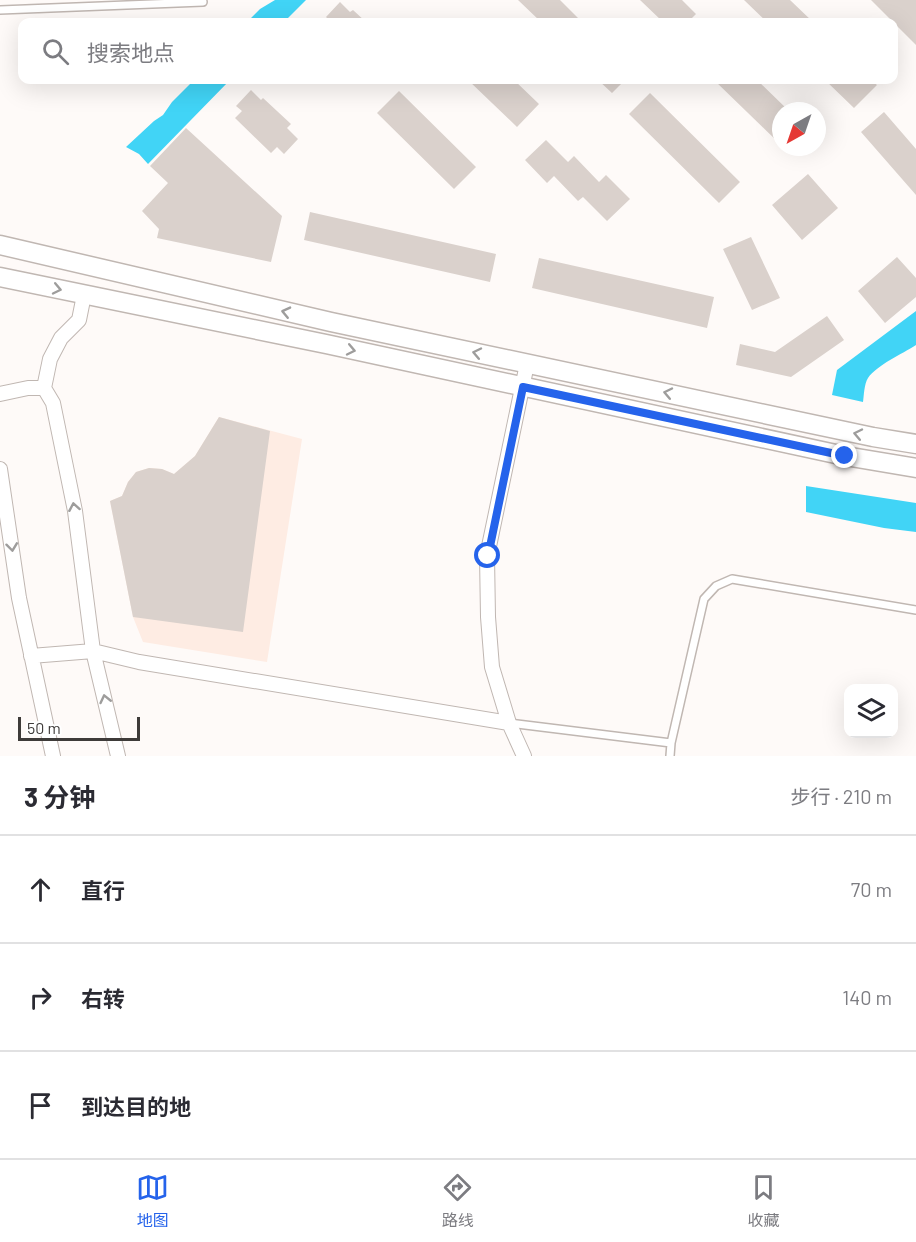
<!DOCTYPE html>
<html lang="zh">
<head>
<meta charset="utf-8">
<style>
  body { margin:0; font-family:Barlow,"Noto Sans SC",sans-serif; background:#f7f7f7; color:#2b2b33 }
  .controls { position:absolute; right:18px; bottom:18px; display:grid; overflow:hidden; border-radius:12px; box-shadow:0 6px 24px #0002 }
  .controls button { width:54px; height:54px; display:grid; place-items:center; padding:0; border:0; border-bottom:2px solid #e1e1e2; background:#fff; color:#2b2b33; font:30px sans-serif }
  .compass { position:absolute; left:772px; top:102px; width:54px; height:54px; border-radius:50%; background:#fff; box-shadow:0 6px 24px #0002; rotate:220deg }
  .scale { position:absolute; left:18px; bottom:15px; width:122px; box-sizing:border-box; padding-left:6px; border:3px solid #3e3b39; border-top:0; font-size:16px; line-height:21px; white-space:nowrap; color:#3e3b39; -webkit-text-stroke:4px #fff; paint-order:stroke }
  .stop { position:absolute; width:18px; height:18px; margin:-14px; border:4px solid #2563eb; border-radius:50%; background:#fff }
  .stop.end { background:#2563eb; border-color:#fff; box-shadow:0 2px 6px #0008 }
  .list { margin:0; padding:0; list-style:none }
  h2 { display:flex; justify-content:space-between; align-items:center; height:78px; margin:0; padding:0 24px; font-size:26px }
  h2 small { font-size:20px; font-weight:400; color:#7c7c81 }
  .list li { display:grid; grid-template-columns:39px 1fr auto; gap:18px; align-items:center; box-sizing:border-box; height:108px; padding:0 24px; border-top:2px solid #e1e1e2 }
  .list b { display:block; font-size:22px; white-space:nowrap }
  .list em { font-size:20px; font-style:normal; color:#7c7c81 }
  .icon { flex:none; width:33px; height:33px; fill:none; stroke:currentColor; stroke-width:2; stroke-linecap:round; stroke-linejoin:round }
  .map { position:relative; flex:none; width:916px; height:756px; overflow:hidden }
  .search { position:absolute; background:#fff; box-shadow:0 6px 24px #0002; left:18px; right:18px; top:18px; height:66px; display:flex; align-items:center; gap:15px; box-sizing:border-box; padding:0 21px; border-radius:12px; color:#7c7c81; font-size:22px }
  .sheet { height:402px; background:#fff }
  nav { display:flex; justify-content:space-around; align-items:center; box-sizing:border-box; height:84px; border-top:2px solid #e1e1e2; background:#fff; font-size:16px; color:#7c7c81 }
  nav a { display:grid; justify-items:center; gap:3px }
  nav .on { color:#2563eb }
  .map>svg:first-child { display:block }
</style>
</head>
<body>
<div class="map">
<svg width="916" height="756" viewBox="0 0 916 756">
  <rect width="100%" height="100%" fill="#fefaf8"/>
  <path fill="#feece3" d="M 219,417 L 302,439 L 267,662 L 143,642 L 133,617 L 110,501 L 122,496 L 128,482 L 136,472 L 149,468 L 162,469 L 174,474 L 195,456 Z"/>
  <path fill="#41d4f6" d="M 275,0 L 306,0 L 284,22 L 247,22 L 260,9 Z
    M 194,80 L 230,80 L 148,164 L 139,154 L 126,147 L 154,121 L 163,115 L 172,102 Z
    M 916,311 L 916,345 C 902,354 877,365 868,378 C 864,384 864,396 863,402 L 832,395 L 837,370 Z
    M 806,486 L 916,503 L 916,532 L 884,528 L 806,512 Z"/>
  <path fill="#dad1cc" d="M 518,0 L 560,0 L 582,22 L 541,22 Z
    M 640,0 L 682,0 L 696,14 L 688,22 L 663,22 Z
    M 744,0 L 790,0 L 813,22 L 767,22 Z
    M 871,0 L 916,0 L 916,45 Z
    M 340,2 L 350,12 L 353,10 L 366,22 L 331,22 L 326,17 Z
    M 468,80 L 514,80 L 539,104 L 517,127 Z
    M 598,80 L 625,80 L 612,93 Z
    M 714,80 L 757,80 L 789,111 L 781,111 L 781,145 Z
    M 825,80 L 871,80 L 877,85 L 854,108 Z
    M 251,90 L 261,100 L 263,98 L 291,124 L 287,128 L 298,139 L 284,154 L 277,147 L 271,153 L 235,118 L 242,111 L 236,106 Z
    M 399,91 L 476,167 L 454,189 L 377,113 Z
    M 650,93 L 740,182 L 719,203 L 629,114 Z
    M 884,112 L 916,149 L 916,195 L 861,132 Z
    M 186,128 L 282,216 L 271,262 L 157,238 L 159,229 L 142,211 L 168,183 L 150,166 Z
    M 546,140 L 568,162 L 574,156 L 599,182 L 606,175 L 630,199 L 607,221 L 583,197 L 578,201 L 554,176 L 547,183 L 525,160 Z
    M 783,147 L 795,147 L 789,153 Z
    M 808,174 L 838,208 L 802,240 L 772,205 Z
    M 310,212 L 496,254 L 490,282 L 304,240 Z
    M 751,237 L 780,298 L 752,310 L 723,249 Z
    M 897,257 L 916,278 L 916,297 L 885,323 L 858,291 Z
    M 539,258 L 714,297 L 707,328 L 532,288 Z
    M 827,316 L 844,340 L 791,377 L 736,365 L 740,344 L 775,352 Z
    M 219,417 L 270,431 L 243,632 L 133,617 L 110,501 L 122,496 L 128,482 L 136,472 L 149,468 L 162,469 L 174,474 L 195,456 Z"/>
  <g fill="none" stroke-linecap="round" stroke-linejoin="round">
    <defs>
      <path id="lane" d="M 0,10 L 203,2
        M 509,723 L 671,743
        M 670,756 L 671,743 L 704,599 L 716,586 L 732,579 L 916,610"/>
      <path id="street" d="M 44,388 L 50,359 L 61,338 L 79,320 L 84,295
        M 0,394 L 28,388 L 44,388 L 53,403 L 75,511 L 93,651 L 118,756
        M 0,469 L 19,598 L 53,756
        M 31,656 L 93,651 L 139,662 L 509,723
        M 524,756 L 509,723 L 492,667 L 488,617 L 487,556 L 527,364"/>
      <path id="secondary" d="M 0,245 L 331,322 L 873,437 L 916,444
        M 0,277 L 326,344 L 845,456 L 916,468"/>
    </defs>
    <use href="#lane" stroke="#c0b7b2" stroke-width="10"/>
    <use href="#street" stroke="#c0b7b2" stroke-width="16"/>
    <use href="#secondary" stroke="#c0b7b2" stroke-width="21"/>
    <use href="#lane" stroke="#fff" stroke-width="7"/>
    <use href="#street" stroke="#fff" stroke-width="14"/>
    <use href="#secondary" stroke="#fff" stroke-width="18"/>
  </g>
  <defs><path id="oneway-chevron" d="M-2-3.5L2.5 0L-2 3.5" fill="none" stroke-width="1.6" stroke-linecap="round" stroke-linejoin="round" transform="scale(1.5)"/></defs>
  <g stroke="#9e9d9c">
    <use href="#oneway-chevron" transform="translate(57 289) rotate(12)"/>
    <use href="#oneway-chevron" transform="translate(286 312) rotate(-167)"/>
    <use href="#oneway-chevron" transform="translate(351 350) rotate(12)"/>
    <use href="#oneway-chevron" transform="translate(477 353) rotate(-168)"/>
    <use href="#oneway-chevron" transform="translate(668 393) rotate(-168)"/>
    <use href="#oneway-chevron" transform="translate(858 434) rotate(-168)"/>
    <use href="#oneway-chevron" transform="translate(74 507) rotate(-100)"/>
    <use href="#oneway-chevron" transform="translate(12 547) rotate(83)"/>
    <use href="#oneway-chevron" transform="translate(105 699) rotate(-103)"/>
  </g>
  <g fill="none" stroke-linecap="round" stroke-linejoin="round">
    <path stroke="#2563eb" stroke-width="8" d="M 488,556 L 523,387 L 845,456"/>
  </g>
</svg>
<div class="controls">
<button><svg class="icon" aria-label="layers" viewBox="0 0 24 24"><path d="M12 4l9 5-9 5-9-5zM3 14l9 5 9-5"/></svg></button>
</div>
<svg class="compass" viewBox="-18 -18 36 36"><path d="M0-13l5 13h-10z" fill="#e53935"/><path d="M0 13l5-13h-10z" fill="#7c7c81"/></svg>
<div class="scale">50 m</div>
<div class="stop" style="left:488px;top:556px"></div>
<div class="stop end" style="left:845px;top:456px"></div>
<div class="search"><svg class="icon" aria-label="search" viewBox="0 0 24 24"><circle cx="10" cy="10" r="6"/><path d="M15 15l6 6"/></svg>搜索地点</div>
</div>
<section class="sheet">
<h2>3 分钟<small>步行 · 210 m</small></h2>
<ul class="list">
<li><svg class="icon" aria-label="ahead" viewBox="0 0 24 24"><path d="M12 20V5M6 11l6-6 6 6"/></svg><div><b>直行</b></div><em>70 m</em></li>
<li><svg class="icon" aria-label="right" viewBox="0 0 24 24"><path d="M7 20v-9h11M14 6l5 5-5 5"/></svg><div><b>右转</b></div><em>140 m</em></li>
<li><svg class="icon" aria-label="arrive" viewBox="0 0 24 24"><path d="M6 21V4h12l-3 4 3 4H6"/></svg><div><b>到达目的地</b></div></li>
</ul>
</section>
<nav>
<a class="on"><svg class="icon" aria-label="map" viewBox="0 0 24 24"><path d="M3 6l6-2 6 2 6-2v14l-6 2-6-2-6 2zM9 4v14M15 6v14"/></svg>地图</a>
<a><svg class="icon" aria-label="directions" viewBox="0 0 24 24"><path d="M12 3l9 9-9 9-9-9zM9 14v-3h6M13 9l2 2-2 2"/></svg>路线</a>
<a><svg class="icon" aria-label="saved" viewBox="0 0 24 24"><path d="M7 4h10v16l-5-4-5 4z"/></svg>收藏</a>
</nav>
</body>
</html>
